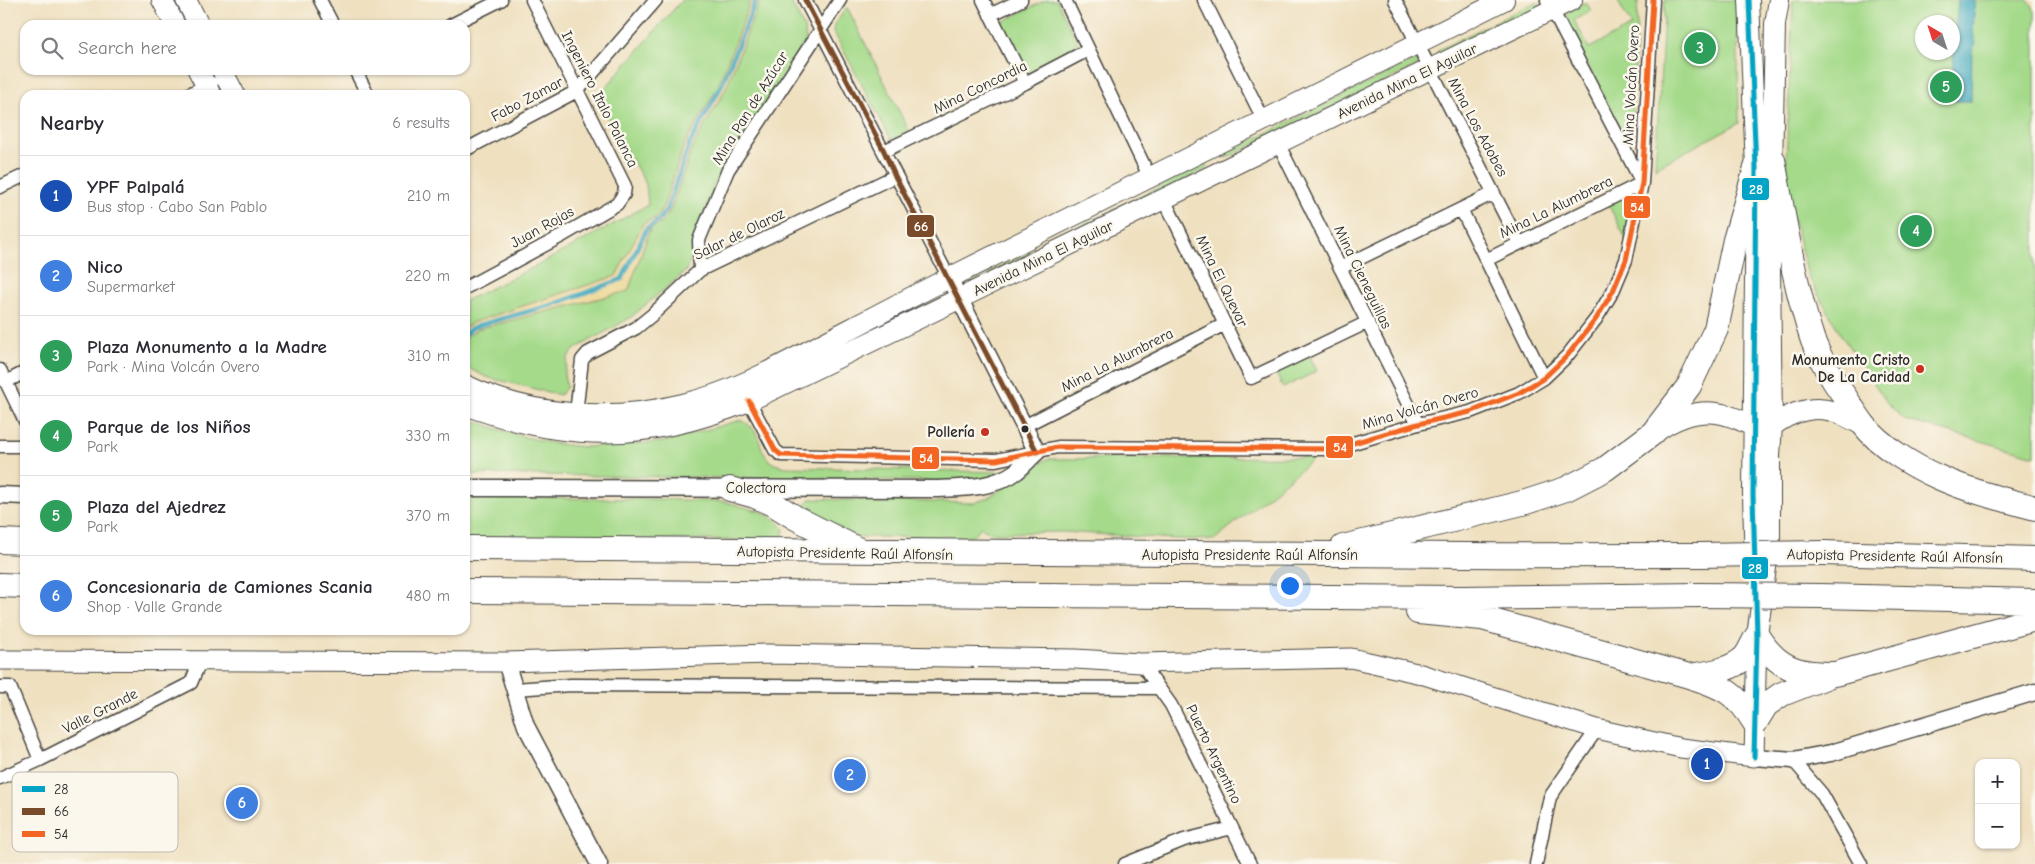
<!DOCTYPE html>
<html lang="en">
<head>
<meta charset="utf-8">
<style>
  body { margin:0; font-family:"Comic Neue",sans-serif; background:#f7f7f7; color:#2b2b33 }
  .controls { position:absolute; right:15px; bottom:15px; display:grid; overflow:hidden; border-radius:10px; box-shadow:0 1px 4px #0004 }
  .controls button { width:45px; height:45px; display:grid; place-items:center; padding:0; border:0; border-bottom:1px solid #e1e1e2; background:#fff; color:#2b2b33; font:25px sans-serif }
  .compass { position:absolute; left:1915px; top:15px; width:45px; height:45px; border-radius:50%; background:#fff; box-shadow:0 1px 4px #0004; rotate:321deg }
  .you { position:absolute; left:1289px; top:585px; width:18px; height:18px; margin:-12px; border:4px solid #fff; border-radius:50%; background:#1a73e8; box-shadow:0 0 0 8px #1a73e833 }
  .badge { display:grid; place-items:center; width:32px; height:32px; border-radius:50%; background:#7c3aed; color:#fff; font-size:16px; font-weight:700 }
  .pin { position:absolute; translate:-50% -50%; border:2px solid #fff; box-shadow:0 1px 5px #0006 }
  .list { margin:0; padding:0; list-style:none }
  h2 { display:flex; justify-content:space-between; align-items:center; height:65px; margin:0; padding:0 20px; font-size:21px }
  h2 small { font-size:16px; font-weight:400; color:#7c7c81 }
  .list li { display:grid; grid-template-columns:32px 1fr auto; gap:15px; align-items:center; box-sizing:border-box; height:80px; padding:0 20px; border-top:1px solid #e1e1e2 }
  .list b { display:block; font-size:19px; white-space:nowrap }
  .list p { margin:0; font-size:16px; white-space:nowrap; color:#7c7c81 }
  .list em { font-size:16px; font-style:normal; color:#7c7c81 }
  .icon { flex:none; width:28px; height:28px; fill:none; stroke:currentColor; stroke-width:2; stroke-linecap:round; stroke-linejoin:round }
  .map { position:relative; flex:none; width:2035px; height:864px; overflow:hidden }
  .search { position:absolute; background:#fff; box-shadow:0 1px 4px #0004; left:20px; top:20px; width:450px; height:55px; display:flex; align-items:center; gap:12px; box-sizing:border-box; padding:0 18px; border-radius:15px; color:#7c7c81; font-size:19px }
  .panel { position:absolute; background:#fff; box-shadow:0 1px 4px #0004; left:20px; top:90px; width:450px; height:545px; border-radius:15px }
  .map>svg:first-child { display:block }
</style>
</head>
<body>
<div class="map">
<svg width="2035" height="864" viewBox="0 0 2035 864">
  <rect width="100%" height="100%" fill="#fbf7ec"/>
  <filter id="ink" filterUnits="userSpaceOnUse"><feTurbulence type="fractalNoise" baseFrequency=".02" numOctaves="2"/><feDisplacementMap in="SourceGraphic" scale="10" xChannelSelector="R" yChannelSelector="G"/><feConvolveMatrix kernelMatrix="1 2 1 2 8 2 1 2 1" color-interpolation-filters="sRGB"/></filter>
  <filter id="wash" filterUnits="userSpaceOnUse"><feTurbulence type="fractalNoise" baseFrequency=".0096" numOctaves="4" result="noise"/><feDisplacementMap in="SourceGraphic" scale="20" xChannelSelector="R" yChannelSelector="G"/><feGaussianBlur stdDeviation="1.12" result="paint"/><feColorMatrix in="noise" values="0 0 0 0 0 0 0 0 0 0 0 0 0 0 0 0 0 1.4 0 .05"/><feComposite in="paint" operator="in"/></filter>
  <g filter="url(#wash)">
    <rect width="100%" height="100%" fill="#efe0c0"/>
    <path fill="#a5da8a" stroke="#68825a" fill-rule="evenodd" d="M 682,0 L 751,0 L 718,87 L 684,145 L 664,205 L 657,217 L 643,224 L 616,276 L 474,322 L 465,328 L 465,301 L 542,263 L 648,205 L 646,184 L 598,101 L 600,94 Z
      M 760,0 L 790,0 L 805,30 L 806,40 L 718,177 L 693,240 L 694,255 L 685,272 L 630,318 L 575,349 L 568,357 L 564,376 L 567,387 L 560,395 L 486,377 L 465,366 L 465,338 L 477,329 L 628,291 L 650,229 L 662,223 L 671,209 L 692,148 L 725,90 Z
      M 1046,0 L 1057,0 L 1081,50 L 1025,78 L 1000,23 Z
      M 1617,0 L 1638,0 L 1632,127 L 1626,134 L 1622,133 L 1564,21 L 1564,17 L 1571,9 L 1586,2 L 1591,11 L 1574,20 L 1589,48 L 1632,26 Z
      M 1665,0 L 1737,0 L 1739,123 L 1655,168 Z
      M 1793,0 L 2028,0 L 2035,11 L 2035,456 L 1905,420 L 1888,404 L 1841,335 L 1808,276 L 1785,187 ZM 1922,22 L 1952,22 L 1952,52 L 1922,52 Z
      M 1536,2 L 1542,6 L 1438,55 L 1438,50 Z
      M 847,7 L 910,133 L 892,141 L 833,31 L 834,26 Z
      M 1413,61 L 1416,61 L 1419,65 L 1226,158 L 1226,153 Z
      M 1205,164 L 1208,168 L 963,286 L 964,284 Z
      M 1638,189 L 1627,241 L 1608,204 Z
      M 1310,356 L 1317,371 L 1283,388 L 1276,373 Z
      M 465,418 L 513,434 L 551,443 L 584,447 L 663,442 L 741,420 C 764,431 756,449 771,462 C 775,465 782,466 787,467 L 1001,472 L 986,479 L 959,481 L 465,474 Z
      M 1316,457 L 1214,540 L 1176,539 L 1063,532 L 991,533 L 981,527 L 972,537 L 857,537 L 807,511 L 806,504 L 810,499 L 974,503 L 988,498 L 1047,459 Z
      M 465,498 L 659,499 L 726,502 L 762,512 L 777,521 L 784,529 L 782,537 L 769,540 L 465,540 Z"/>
    <path fill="#eeda9e" stroke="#8c8264" d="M 751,0 L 760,0 L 725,90 L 692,148 L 671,209 L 663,222 L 650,229 L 628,291 L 477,329 L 465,338 L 465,328 L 474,322 L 616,276 L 643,224 L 657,217 L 664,205 L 684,145 L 718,87 Z"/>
    <path fill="#42aac1" stroke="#366a76" d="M 1958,0 L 1975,0 L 1973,33 L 1976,43 L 1972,51 L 1971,101 L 1954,101 C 1954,89 1952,38 1955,33 Z"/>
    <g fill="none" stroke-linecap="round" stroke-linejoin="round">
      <path stroke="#42aac1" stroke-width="4.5" d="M 465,334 L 472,328 L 479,325 L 552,305 L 622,279 L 647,228 L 659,220 L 667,209 L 689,145 L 721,87 L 756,0"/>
    </g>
  </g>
  <g filter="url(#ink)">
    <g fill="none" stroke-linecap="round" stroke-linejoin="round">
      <defs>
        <path id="minor" d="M 320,0 L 333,25
          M 805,0 L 949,278
          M 983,0 L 1025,83
          M 1065,0 L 1150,178
          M 1204,0 L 1264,121
          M 1395,0 L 1519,243
          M 990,15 L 1021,0
          M 451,25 L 501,0
          M 355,70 L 368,95
          M 187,95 L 212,83
          M 1278,143 L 1418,424
          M 465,150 L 577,91 L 656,0
          M 884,151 L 1025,83 L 1088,50
          M 0,187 L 25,175
          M 1164,199 L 1251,378 L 1368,322
          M 1461,209 L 1544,378
          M 1486,260 L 1642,183 L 1547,0
          M 1340,268 L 1494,193
          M 700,270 L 699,240 L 728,170 L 840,0
          M 465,288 L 560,237 L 617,204 L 624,194 L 625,186 L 532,0
          M 0,370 L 25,421
          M 6,382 L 25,372
          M 749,401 L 775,450 L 781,455 L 996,460 L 1058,447 L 1333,449 L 1418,424 L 1470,412 L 1519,393 L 1544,378 L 1567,356 L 1596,319 L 1613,291 L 1626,260 L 1642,183 L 1653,0
          M 576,414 L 582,360 L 588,353 L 636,328 L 652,315 L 700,270 L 895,176
          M 1024,426 L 1225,324
          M 0,446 L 25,446
          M 1141,663 L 1171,705 L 1250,864
          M 0,687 L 10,687 L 40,760
          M 515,689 L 571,685 L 1159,688
          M 1793,760 L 1822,794 L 1861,864
          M 0,778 L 40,760 L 191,683 L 201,659
          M 1125,864 L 1184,840 L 1232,828
          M 1536,864 L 1550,797 L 1597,729"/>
        <path id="tertiary" d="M 465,488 L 935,489 C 963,488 993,489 1017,471 C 1024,465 1030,458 1037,452 L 949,278
          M 0,495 L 25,496
          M 506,662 L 526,726 L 599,864
          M 1754,757 L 1793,760 L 1831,753 L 2035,692"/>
        <path id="secondary" d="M 0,660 L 506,662 L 768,654 L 1076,659 L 1141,663 L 1351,658 L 1421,674 L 1597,729 L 1681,748 L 1754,757 L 1757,637"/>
        <path id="primary" d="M 162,0 L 175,25
          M 186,0 L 199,25
          M 1749,0 L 1756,168 L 1753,495 L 1755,569
          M 198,70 L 211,95
          M 222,70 L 235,95
          M 465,385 C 532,417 611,422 683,404 C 730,393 772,370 814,348 C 860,324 905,300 951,277 C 1135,184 1320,94 1504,0
          M 465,405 C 569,443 646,442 749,401 L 1572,0
          M 1657,431 C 1681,414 1707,406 1735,418 C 1747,423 1753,425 1761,436
          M 1765,434 C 1780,416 1809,404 1832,411 C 1843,414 1854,421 1864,426
          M 1757,636 L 1770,537 L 1770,455 L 1772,425 L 1770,268 L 1775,24 L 1779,0"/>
        <path id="motorway" d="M 1773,160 C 1784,218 1794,285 1813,341 C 1821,361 1832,379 1845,397 C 1851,406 1857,416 1864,425 C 1880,446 1913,466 1938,477 C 1969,491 2002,499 2035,508
          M 730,489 L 755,496 L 775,505 L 796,518 L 861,551
          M 0,541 L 25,542
          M 1343,547 L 1526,502 L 1566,489 L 1605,469 L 1653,433 L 1689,386 L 1716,329 L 1735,240 L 1756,168
          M 465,548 C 877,554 1289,556 1701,555
          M 1823,553 L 2035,559
          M 0,585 L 25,586
          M 465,591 L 1463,598 L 1699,595
          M 1820,596 L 2035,601
          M 1418,612 L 1482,618 L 1689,676 C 1707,673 1731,671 1745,657 C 1750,651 1753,642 1757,636 C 1778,669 1797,674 1835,674 L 2035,619
          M 1689,676 C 1722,686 1737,693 1755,723 L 1766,705 L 1782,694 L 1828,676"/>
      </defs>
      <use href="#minor" stroke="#484641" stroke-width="15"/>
      <use href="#tertiary" stroke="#484641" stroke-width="19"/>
      <use href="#secondary" stroke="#484641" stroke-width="21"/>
      <use href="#primary" stroke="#484641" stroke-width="22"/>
      <use href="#motorway" stroke="#484641" stroke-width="26"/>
      <use href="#minor" stroke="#fff" stroke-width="12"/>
      <use href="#tertiary" stroke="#fff" stroke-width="16"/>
      <use href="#secondary" stroke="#fff" stroke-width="19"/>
      <use href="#primary" stroke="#fff" stroke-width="20"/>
      <use href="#motorway" stroke="#fff" stroke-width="24"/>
      <defs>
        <path id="motorway-bridge" d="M 1701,555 L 1823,553
          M 1699,595 L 1820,596"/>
      </defs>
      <use href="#motorway-bridge" stroke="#484641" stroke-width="26" stroke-linecap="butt"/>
      <use href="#motorway-bridge" stroke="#fff" stroke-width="24"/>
      <defs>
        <path id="bus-1" d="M 1749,0 L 1756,168 L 1753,495 L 1757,636 L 1754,757"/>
        <path id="bus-2" d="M 805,0 L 884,151 L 895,176 L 1037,452"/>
        <path id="bus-3" d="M 749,401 L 775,450 L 781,455 L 996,460 L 1058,447 L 1333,449 L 1418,424 L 1470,412 L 1519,393 L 1544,378 L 1567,356 L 1596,319 L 1613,291 L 1626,260 L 1642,183 L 1653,0"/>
      </defs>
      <use href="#bus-1" stroke="#fbf7ec" stroke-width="9"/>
      <use href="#bus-2" stroke="#fbf7ec" stroke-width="9"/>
      <use href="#bus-3" stroke="#fbf7ec" stroke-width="9"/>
      <use href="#bus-1" stroke="#02a3c6" stroke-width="5"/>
      <use href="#bus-2" stroke="#7a4b2a" stroke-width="5"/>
      <use href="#bus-3" stroke="#f26522" stroke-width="5"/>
    </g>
  </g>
  <g fill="#c8321e" stroke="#fbf7ec" stroke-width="2">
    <circle cx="1920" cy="369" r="5"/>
    <circle cx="985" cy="432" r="5"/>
  </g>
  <circle fill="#2b2b2b" stroke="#fbf7ec" stroke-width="2" cx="1025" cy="429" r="4.5"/>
  <g text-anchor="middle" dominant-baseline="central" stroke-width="5" stroke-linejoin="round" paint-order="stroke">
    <g font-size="15" fill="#2b2b2b" stroke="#fbf7ec">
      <text transform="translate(1407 81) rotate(-26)">Avenida Mina El Aguilar</text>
      <text transform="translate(1631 85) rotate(-87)">Mina Volcán Overo</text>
      <text transform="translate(980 87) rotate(-26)">Mina Concordia</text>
      <text transform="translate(527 99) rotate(-28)">Fabo Zamar</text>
      <text transform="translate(600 99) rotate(63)">Ingeniero Italo Palanca</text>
      <text transform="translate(750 108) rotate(-58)">Mina Pan de Azúcar</text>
      <text transform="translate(1478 127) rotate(62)">Mina Los Adobes</text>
      <text transform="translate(1556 207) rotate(-26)">Mina La Alumbrera</text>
      <text transform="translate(542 227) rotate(-29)">Juan Rojas</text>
      <text transform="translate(739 234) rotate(-26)">Salar de Olaroz</text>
      <text transform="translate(1043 258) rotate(-26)">Avenida Mina El Aguilar</text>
      <text transform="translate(1363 277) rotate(64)">Mina Cieneguillas</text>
      <text transform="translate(1222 281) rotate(64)">Mina El Quevar</text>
      <text transform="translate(1117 360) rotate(-27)">Mina La Alumbrera</text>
      <text transform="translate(1420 408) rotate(-16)">Mina Volcán Overo</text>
      <text x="756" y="488">Colectora</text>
      <text transform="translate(845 553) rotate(1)">Autopista Presidente Raúl Alfonsín</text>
      <text x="1250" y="555">Autopista Presidente Raúl Alfonsín</text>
      <text transform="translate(1895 556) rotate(1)">Autopista Presidente Raúl Alfonsín</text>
      <text transform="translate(100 711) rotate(-27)">Valle Grande</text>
      <text transform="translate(1214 754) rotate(64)">Puerto Argentino</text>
    </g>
    <g font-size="15" font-weight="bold" fill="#2b2b2b" stroke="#fbf7ec" text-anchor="end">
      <text x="1910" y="360">Monumento Cristo<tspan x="1910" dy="17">De La Caridad</tspan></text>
      <text x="975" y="432">Pollería</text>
    </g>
  </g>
  <rect x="12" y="772" width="166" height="80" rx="8" fill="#fbf7ec" stroke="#bdbab2" stroke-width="1"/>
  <rect x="22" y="786" width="23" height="6" fill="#02a3c6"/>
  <rect x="22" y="808" width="23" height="7" fill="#7a4b2a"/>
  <rect x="22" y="831" width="23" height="6" fill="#f26522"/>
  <g font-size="14" fill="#2b2b2b">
    <text x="54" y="794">28</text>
    <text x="54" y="816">66</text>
    <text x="54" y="839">54</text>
  </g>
  <g stroke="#fbf7ec" stroke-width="2">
    <rect x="1741" y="177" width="29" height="24" rx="5" fill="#02a3c6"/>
    <rect x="1623" y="195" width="28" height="24" rx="5" fill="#f26522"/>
    <rect x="906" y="214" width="29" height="24" rx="5" fill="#7a4b2a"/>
    <rect x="1325" y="435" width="29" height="24" rx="5" fill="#f26522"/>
    <rect x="911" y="446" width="29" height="24" rx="5" fill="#f26522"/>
    <rect x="1741" y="556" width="28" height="24" rx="5" fill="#02a3c6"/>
  </g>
  <g font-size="14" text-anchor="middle" font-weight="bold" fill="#fff">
    <text x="1756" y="194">28</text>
    <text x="1637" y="212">54</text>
    <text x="921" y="231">66</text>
    <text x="1340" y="452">54</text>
    <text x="926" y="463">54</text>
    <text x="1755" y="573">28</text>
  </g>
</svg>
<div class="controls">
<button>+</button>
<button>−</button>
</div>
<svg class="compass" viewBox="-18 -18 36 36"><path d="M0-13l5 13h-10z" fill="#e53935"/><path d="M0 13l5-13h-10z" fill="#7c7c81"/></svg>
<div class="you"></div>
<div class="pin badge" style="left:1707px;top:764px;background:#1a4fb4">1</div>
<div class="pin badge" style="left:850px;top:775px;background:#3f7fe0">2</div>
<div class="pin badge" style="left:1700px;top:48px;background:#2e9e5b">3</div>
<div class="pin badge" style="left:1916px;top:231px;background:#2e9e5b">4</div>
<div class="pin badge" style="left:1946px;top:87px;background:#2e9e5b">5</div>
<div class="pin badge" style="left:242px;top:803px;background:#3f7fe0">6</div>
<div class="search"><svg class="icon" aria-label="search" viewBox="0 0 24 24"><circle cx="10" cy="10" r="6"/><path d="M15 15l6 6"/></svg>Search here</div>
<section class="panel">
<h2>Nearby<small>6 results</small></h2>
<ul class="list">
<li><span class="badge" style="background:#1a4fb4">1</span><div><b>YPF Palpalá</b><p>Bus stop · Cabo San Pablo</p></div><em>210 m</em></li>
<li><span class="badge" style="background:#3f7fe0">2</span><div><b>Nico</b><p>Supermarket</p></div><em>220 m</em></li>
<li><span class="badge" style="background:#2e9e5b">3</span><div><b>Plaza Monumento a la Madre</b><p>Park · Mina Volcán Overo</p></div><em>310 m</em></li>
<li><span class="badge" style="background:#2e9e5b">4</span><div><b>Parque de los Niños</b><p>Park</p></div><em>330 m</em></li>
<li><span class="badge" style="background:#2e9e5b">5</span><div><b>Plaza del Ajedrez</b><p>Park</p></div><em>370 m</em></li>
<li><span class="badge" style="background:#3f7fe0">6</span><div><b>Concesionaria de Camiones Scania</b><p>Shop · Valle Grande</p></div><em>480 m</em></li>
</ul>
</section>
</div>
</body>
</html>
